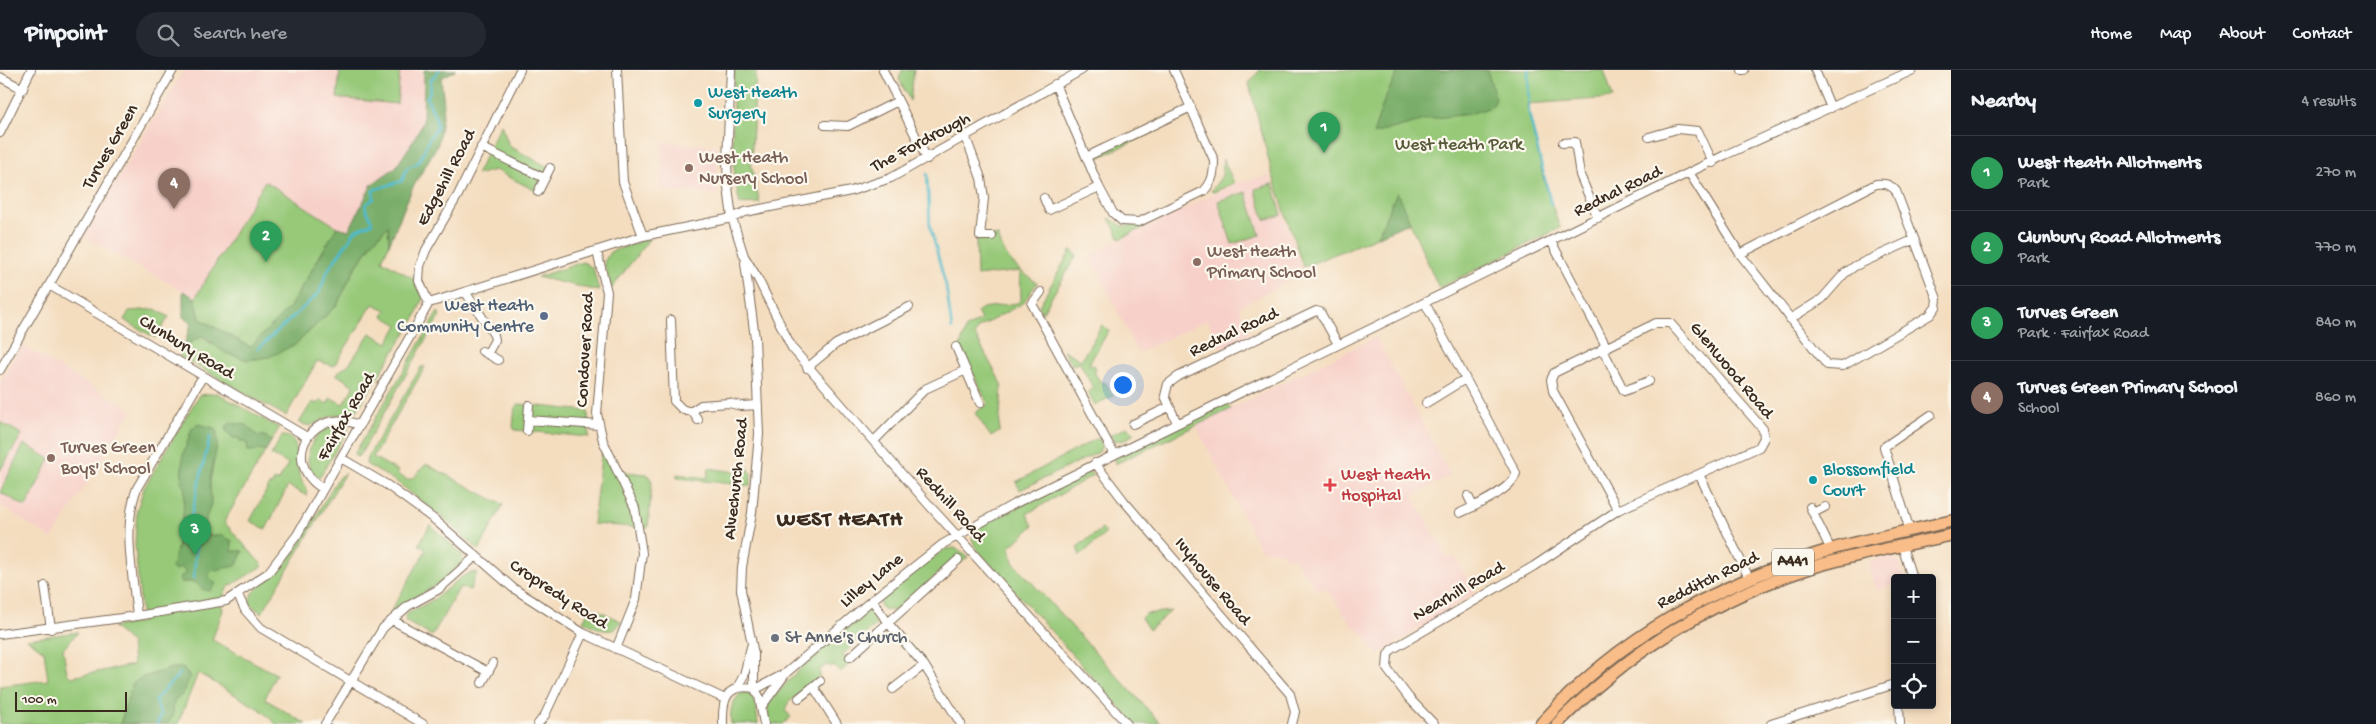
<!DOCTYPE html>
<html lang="en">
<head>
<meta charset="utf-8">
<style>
  body { margin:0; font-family:"Gochi Hand",sans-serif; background:#242831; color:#f1f3f6 }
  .controls { position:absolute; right:15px; bottom:15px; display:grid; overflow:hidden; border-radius:5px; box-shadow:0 2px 8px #0003 }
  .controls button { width:45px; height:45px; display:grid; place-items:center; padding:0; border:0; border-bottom:1px solid #363941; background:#171b24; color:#f1f3f6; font:25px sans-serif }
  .scale { position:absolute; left:15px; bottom:12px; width:112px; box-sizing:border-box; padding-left:5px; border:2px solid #3b2a1e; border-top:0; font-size:14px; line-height:18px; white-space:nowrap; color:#3b2a1e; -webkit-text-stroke:4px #fbf7ec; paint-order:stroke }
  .you { position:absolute; left:1122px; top:314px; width:18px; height:18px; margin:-12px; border:4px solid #fff; border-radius:50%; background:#1a73e8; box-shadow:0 0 0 8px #1a73e833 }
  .badge { display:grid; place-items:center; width:32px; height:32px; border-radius:50%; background:#d690ce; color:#fff; font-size:16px; font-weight:700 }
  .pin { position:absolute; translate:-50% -41px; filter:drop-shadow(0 1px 2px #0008) }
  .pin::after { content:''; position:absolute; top:26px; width:18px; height:15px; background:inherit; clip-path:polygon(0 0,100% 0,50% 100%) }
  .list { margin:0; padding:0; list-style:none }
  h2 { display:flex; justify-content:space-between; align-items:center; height:65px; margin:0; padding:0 20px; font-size:21px }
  h2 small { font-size:16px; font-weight:400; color:#9ea1a6 }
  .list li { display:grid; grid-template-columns:32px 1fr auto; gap:15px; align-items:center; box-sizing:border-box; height:75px; padding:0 20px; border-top:1px solid #363941 }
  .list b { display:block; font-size:19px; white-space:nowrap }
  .list p { margin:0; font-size:16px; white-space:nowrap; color:#9ea1a6 }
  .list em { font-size:16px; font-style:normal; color:#9ea1a6 }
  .icon { flex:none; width:28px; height:28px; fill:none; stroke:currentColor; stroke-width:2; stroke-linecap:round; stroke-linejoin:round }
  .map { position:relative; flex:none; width:1951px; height:654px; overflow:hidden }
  header { display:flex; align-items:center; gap:30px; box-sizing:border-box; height:70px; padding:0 25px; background:#171b24; border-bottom:1px solid #363941 }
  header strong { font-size:24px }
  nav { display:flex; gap:28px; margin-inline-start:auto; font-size:18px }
  .search { width:350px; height:45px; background:#242831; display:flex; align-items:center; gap:12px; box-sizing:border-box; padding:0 18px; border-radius:28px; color:#9ea1a6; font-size:19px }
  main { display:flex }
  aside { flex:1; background:#171b24 }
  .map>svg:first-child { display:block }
</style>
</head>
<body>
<header>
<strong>Pinpoint</strong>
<div class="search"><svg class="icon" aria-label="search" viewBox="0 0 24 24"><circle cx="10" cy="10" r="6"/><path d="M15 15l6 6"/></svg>Search here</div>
<nav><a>Home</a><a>Map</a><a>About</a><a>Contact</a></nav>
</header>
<main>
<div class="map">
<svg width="1951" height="654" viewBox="0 0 1951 654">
  <rect width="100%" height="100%" fill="#fbf7ec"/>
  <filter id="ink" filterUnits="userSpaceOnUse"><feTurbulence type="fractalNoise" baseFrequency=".02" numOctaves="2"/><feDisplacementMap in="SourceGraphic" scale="10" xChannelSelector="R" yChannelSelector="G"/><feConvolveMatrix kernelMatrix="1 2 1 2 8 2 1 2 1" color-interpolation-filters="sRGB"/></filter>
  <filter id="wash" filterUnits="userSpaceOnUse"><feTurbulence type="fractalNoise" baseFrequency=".0096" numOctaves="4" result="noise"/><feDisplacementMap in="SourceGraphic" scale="20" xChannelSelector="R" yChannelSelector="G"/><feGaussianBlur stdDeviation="1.12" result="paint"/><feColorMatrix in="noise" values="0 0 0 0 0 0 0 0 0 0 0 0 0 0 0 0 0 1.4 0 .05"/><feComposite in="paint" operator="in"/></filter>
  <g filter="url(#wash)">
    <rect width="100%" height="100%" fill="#f4ddbf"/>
    <path fill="#f7d1c9" d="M 184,0 L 418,0 L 422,3 L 423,52 L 410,76 L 396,97 L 372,114 L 349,160 L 337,157 L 265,112 L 195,228 L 83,166 Z
      M 663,72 L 717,76 L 717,125 L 659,120 Z
      M 1270,105 L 1302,200 L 1299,205 L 1239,237 L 1250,264 L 1222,279 L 1207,250 L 1138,283 L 1090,185 L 1237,113 Z
      M 1376,267 L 1450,405 L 1413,426 L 1448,489 L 1454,486 L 1475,523 L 1378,585 L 1358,558 L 1354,558 L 1326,518 L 1318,521 L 1292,486 L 1287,489 L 1280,481 L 1261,480 L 1196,356 Z
      M 21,275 L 132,340 L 52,469 L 0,435 L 0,311 Z
      M 1890,487 L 1899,492 L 1905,508 L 1895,508 L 1895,515 L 1876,520 L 1868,492 Z"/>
    <path fill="#97c979" stroke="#697a4c" d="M 340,0 L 400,0 L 397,34 L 337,28 Z
      M 734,0 L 756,0 L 751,94 L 760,133 L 740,134 C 729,91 733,45 734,0 Z
      M 902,0 L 914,0 L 910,31 L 899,9 Z
      M 1260,0 L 1604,0 L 1613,28 L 1527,34 L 1544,111 L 1560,158 L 1439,218 L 1397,123 L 1377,167 L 1303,197 L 1272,103 L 1249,13 Z
      M 1187,40 L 1190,45 L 1096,89 L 1094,84 Z
      M 501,54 L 509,76 L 550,98 L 538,122 L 495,100 L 476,105 Z
      M 1223,89 L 1234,113 L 1214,122 L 1211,121 L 1222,106 Z
      M 265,111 L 337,157 L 290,237 L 250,277 L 200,249 L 195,228 Z
      M 1273,114 L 1282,145 L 1265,150 L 1255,119 Z
      M 1246,122 L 1260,165 L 1232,174 L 1218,131 Z
      M 1109,148 L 1123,156 L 1148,155 L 1120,169 Z
      M 389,155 L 389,175 L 382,190 L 414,209 L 423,228 L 415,248 L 356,342 L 331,346 L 310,356 L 299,353 L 312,332 L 318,334 L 321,330 L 327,334 L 331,328 L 343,334 L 354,316 L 336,304 L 350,293 L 370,263 L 388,273 L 398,255 L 383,246 L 386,240 L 373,234 L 334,296 L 317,291 L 286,346 L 179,286 L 184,276 L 203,265 L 207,271 L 248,290 L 337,235 L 354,200 L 373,172 Z
      M 980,166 L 998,166 C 1006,192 1016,197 1037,213 L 1023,233 L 978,258 L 975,265 L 1002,315 L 999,362 L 991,367 L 975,343 L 988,334 L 960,277 L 966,258 L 981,250 L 977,242 L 983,238 L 1017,233 L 1021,230 L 1020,201 L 977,206 L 976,172 Z
      M 650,168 L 611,219 L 604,192 L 610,182 Z
      M 1071,180 L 1077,185 L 1042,243 L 1039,236 Z
      M 583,192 L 593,198 L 599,221 L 537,207 Z
      M 155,239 L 169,247 L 155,268 L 124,250 L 129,241 Z
      M 438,242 L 440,245 L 360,385 L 356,387 L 355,383 Z
      M 1102,255 L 1109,260 L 1089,294 L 1095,296 L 1095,304 L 1101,312 L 1106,313 L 1113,326 L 1095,335 L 1088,323 L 1093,318 L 1080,293 L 1072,295 L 1063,280 L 1081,290 Z
      M 421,297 L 425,297 L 373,387 L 398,401 L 397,404 L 407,410 L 413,408 L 426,394 L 503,435 L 479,480 L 443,448 L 397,412 L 366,394 L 367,388 Z
      M 217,323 L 279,358 L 224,452 L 263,496 L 228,517 L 221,532 L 223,540 L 212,570 L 276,604 L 265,629 L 306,654 L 276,654 L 261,640 L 198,603 L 178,654 L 0,654 L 0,616 L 48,610 L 44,581 L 27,569 L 78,562 L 63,579 L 67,603 L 71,607 L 133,595 L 131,573 L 113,557 L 142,552 L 135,475 L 137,440 L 144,418 L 199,325 Z
      M 1225,333 L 1231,339 L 1115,394 L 1114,388 Z
      M 519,334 L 588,341 L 589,367 L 515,360 L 513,357 L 515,337 Z
      M 0,352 L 22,364 L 0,401 Z
      M 335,355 L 349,358 L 319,408 C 296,392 313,360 335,355 Z
      M 1127,357 L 1134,364 L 1123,371 L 1114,370 L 1110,365 Z
      M 282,366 C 302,365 295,392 299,404 C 302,413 307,417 307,426 L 288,416 L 266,459 L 250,451 L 270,414 L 272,415 L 274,410 L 278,412 L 288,394 L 271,385 Z
      M 1096,369 L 1100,370 L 1102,375 L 1099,382 L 1020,420 L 1016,412 Z
      M 603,371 L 616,401 L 647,404 L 652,411 L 648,458 L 593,454 Z
      M 24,374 L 50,389 L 26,437 L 0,422 Z
      M 709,398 L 742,403 L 748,401 L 748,398 L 751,403 L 751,416 L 677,408 L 677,404 L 707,408 Z
      M 1089,401 L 1093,405 L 1027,444 L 1033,456 L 1010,477 L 1013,492 L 1161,654 L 1135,654 L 976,478 L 972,469 L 975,459 Z
      M 345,403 L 262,543 L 251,535 L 250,530 C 250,520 273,508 281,499 C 304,473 320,436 339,407 Z
      M 430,455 L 462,484 L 463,491 L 440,513 L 391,541 L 426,480 L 419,474 Z
      M 1102,459 L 1106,463 L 1080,486 L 1077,477 Z
      M 955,478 L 968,487 L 961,493 L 956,487 L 905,533 L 893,541 L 883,539 L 880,535 L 880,528 L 945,479 Z
      M 477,502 L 470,520 L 460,517 L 432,566 L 405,551 L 406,544 C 415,539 425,535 434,529 C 448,520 460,503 477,502 Z
      M 591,537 L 621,551 C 614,569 595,557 583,551 Z
      M 869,540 L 875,540 L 878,553 L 842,585 L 852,592 L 840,602 L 833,595 L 830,597 L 828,594 L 819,600 L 820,606 L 788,633 L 785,640 L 791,647 L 783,654 L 769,654 L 767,636 C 796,599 832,568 869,540 Z
      M 1171,541 L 1149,560 L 1141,548 L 1145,544 Z
      M 741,623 L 750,623 L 756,636 L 758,654 L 731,654 C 730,640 731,633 741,623 Z"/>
    <path fill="#79ad69" stroke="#5a6c44" d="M 424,0 L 456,0 L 441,8 L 444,34 L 438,74 L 412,119 L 389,175 L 388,156 L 373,172 L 354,200 L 337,235 L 296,274 L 269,287 L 248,290 L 225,283 L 203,266 L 184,276 L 191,254 L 183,247 L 183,221 L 195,228 L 200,249 L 250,277 L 290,237 L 337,157 L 349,160 L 372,114 L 396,97 L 410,76 L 423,52 Z
      M 1399,0 L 1487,0 L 1496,29 L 1492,37 L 1469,44 L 1428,49 L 1373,64 L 1385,28 Z
      M 1397,122 L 1410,152 L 1377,167 Z
      M 230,353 L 247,355 L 256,365 L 265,366 L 271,371 L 266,380 L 248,381 L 247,373 L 240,371 L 239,368 L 233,368 L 226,361 L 226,357 Z
      M 199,354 L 214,358 L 217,362 L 217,376 L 210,410 L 211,434 L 206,448 L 205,465 L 223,466 L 232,471 L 232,481 L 243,481 L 236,496 L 210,501 L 209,508 L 216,514 L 210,521 L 202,519 L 195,512 L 180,512 L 180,507 L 186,503 L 181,497 L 175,501 L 172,498 L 182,459 L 185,418 L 181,411 L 183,385 L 192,358 Z
      M 173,598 L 183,598 L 190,607 L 182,625 L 174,630 L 173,646 L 167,654 L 120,654 L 132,614 L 143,607 Z"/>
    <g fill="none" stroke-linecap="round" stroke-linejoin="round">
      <path stroke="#4ebaca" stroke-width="2.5" d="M 1528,0 L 1529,44 L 1551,134
        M 927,104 L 930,156 L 946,216 L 952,259
        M 258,279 L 319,223 L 328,200 L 356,160 L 372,153 C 371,146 366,143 365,135 L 374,129 L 373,120 L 402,111 L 407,98 L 419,92 L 430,67 L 437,58 L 436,49 L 427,28 L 430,21 L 431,10 L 439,0
        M 194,509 L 196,474 L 191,447 L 210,366
        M 157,654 L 161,645 L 155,630 L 180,603"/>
    </g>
  </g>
  <g filter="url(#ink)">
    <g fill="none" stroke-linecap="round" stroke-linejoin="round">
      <defs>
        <path id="minor" d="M 617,0 L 623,112 L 643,166
          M 731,0 L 727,91 L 728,117 L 732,148 L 744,186 L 757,207 L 792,278 L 929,435 L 1127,654
          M 883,0 L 927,89
          M 1742,0 L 1744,0
          M 1815,0 L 1831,38
          M 0,7 L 23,19
          M 1055,14 L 1099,117 L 1113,143 L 1122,151 L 1139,152 L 1204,121 C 1213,111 1214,103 1214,90 L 1174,0
          M 825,55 L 848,56 L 898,31
          M 0,63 L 31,0
          M 1649,67 L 1677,59 L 1698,61 L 1713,93
          M 966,68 L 981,108 L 984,128 L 980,166 L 992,166
          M 1563,73 L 1575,72 L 1580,105 L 1598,148
          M 481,77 L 544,108
          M 1086,87 L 1191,37
          M 1690,104 L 1740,184 L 1876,114 C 1885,113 1890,114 1896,121 L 1937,229 L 1936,237 L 1930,245 L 1843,296 L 1827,295 L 1740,184
          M 538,122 L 550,98
          M 1044,128 L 1049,140 L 1099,117
          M 1551,171 L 1606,276
          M 597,182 L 607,222 L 597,344 L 603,371 L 635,438 L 642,483 L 636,529 L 616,579
          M 745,193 L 755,268 L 759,364 L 752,443 L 742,497 L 741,520 L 754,584 L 754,618
          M 49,215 L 307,367
          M 1041,222 L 1032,234 L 1114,384
          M 466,223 L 494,265 L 495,270 L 487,284
          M 429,233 L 419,211 L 420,196 L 426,180 L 458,125 L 520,0
          M 1425,233 L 1516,403 C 1512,420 1475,436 1460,443
          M 1790,249 L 1822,229 L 1844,204 L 1855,196 L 1913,170
          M 671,250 L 674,331 L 682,339 L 687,341 L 692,341 L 701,335 L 729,333 L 741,336 L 758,335
          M 956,277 L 980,333
          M 1602,278 L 1624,321 L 1649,311
          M 482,281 L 498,290
          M 807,298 L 836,274 L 909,237
          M 0,300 L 173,0
          M 1426,333 L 1465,309
          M 692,341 L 698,350
          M 528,350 L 599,355
          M 1177,353 L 1165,326 L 1168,314 L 1179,306 L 1316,241 L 1320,242 L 1338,274
          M 1133,354 L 1169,337
          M 527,361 L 529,335
          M 874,371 L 925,319 L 966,300
          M 341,388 L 387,415 L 435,450 L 513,518 L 583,563 L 725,629
          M 1095,393 L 1124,431 L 1290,624 L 1295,642 L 1292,654
          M 1699,404 L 1618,440 L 1553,321 L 1551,310 L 1554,303 L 1656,253 L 1670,253 L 1763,359 L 1764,368 L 1759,377 L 1699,404 L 1749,508
          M 323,419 C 276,389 316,333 360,356
          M 1468,426 L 1473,436
          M 1810,437 L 1831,480
          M 1813,443 L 1825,437
          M 1910,461 L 1884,377 L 1931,345
          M 1902,476 L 1912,508
          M 45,516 L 51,559
          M 238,525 L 245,540 L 261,558 L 423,654
          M 872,530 L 888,553 L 924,595 L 961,654
          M 137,546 C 133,504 122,458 137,418 L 203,306
          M 392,550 L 488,602
          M 0,564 L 137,546 L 226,531 L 268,503 L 297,465 L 429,233 L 643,166 L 732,148 L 745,142 L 851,121 L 891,108 L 1082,0
          M 850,587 L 958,490
          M 482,613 L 493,593
          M 813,616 L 837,654
          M 737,618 L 744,605 L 751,577
          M 756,619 L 786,603 L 872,530 L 943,474 L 1014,434 L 1725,85 L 1913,0
          M 893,619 L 924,595
          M 799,628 L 820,611
          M 1899,635 L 1900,654
          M 762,636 L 784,606
          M 325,654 L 383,558 L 408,536 L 439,519 L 476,486
          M 538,654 L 545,645 L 583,563
          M 723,654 C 722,630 726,613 754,618 L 759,626 L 764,654
          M 1434,654 L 1409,628 L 1387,599 L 1388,585 L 1391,580 L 1534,496 L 1618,440
          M 1771,654 L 1895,614"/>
        <path id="highway" d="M 1541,654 C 1619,566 1717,514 1829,480 C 1869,468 1911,461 1951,451
          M 1557,654 C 1627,583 1712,530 1807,499 C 1854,484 1903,476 1951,465"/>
      </defs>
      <use href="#minor" stroke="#7c6956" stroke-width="10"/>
      <use href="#highway" stroke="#7c6956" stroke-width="14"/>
      <use href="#minor" stroke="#fff" stroke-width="8"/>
      <use href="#highway" stroke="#f8bd89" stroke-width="11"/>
    </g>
  </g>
  <g fill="#0f9aa8" stroke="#fbf7ec" stroke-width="2">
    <circle cx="698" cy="33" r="5"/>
    <circle cx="1813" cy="410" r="5"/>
  </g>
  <g fill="#8d6e63" stroke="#fbf7ec" stroke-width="2">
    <circle cx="689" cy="98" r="5"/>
    <circle cx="1197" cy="192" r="5"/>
    <circle cx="51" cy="388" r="5"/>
  </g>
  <circle fill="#5c6f8a" stroke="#fbf7ec" stroke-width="2" cx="544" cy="246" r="5"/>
  <path fill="#e0444e" stroke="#fbf7ec" stroke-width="2" d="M1327.5 407.5h5v5h5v5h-5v5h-5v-5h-5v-5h5z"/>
  <circle fill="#6b7280" stroke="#fbf7ec" stroke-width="2" cx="775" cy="568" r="5"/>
  <g text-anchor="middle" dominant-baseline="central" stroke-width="4.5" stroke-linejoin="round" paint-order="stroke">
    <rect fill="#fbf7ec" stroke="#75685c" stroke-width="1" x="1772" y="478.5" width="42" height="27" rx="4"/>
    <g font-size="16" font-weight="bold" fill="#3b2a1e">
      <text x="1793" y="492">A441</text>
    </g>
    <g font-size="18" fill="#0d838f" stroke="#fbf7ec" text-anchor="start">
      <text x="708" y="23">West Heath<tspan x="708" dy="21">Surgery</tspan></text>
      <text x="1823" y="400">Blossomfield<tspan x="1823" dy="21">Court</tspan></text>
    </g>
    <g font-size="18" fill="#3b2a1e" stroke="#fbf7ec">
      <text transform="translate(921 73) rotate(-28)">The Fordrough</text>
      <text transform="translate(111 77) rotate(-60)">Turves Green</text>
      <text transform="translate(447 108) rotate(-62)">Edgehill Road</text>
      <text transform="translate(1618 122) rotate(-26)">Rednal Road</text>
      <text transform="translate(1234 263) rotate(-25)">Rednal Road</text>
      <text transform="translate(186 278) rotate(31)">Clunbury Road</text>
      <text transform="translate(586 280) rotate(-87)">Condover Road</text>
      <text transform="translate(1731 301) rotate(50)">Glenwood Road</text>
      <text transform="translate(347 347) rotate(-60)">Fairfax Road</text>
      <text transform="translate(737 409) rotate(-84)">Alvechurch Road</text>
      <text transform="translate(950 435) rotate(48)">Redhill Road</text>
      <text transform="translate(872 511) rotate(-39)">Lilley Lane</text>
      <text transform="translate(1708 511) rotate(-26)">Redditch Road</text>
      <text transform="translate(1212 512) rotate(50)">Ivyhouse Road</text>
      <text transform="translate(1459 522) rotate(-30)">Nearhill Road</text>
      <text transform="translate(558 525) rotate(33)">Cropredy Road</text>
    </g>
    <g font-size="18" fill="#575a39" stroke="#fbf7ec">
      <text x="1459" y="75">West Heath Park</text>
    </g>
    <g font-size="18" fill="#785e54" stroke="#fbf7ec" text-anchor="start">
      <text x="699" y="88">West Heath<tspan x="699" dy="21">Nursery School</tspan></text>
      <text x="1207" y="182">West Heath<tspan x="1207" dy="21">Primary School</tspan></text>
      <text x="61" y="378">Turves Green<tspan x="61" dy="21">Boys' School</tspan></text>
    </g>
    <g font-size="18" fill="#4e5e75" stroke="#fbf7ec" text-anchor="end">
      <text x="534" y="236">West Heath<tspan x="534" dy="21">Community Centre</tspan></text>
    </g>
    <g font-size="18" fill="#be3a42" stroke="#fbf7ec" text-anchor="start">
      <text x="1341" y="405">West Heath<tspan x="1341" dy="21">Hospital</tspan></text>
    </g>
    <g font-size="18" fill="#5b616d" stroke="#fbf7ec" text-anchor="start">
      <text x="785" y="568">St Anne's Church</text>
    </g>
    <g font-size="22" font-weight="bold" letter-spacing="1" fill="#3b2a1e" stroke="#fbf7ec">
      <text x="840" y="451">WEST HEATH</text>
    </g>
  </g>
</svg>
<div class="controls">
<button>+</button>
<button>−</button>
<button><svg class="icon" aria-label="locate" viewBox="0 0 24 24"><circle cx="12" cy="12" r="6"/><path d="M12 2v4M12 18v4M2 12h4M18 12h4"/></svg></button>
</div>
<div class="scale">100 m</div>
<div class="you"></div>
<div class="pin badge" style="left:1324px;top:83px;background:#2e9e5b">1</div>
<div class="pin badge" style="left:266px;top:192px;background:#2e9e5b">2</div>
<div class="pin badge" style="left:195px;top:485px;background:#2e9e5b">3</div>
<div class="pin badge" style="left:174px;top:139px;background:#8d6e63">4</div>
</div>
<aside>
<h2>Nearby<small>4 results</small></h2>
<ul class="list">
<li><span class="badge" style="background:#2e9e5b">1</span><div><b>West Heath Allotments</b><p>Park</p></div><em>270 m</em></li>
<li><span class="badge" style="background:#2e9e5b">2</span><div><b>Clunbury Road Allotments</b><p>Park</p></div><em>770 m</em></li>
<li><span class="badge" style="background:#2e9e5b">3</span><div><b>Turves Green</b><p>Park · Fairfax Road</p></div><em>840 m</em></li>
<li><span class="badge" style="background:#8d6e63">4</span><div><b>Turves Green Primary School</b><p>School</p></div><em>860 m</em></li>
</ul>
</aside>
</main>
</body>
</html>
